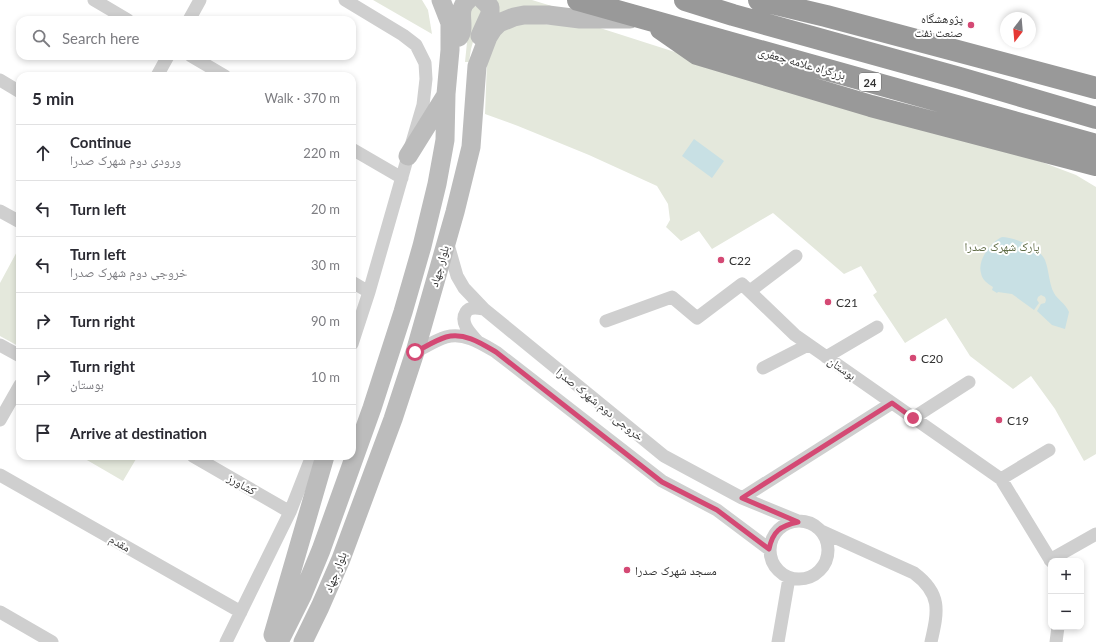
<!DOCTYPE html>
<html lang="en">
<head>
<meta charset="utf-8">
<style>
  body { margin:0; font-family:Lato,"Noto Naskh Arabic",sans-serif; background:#f7f7f7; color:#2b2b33 }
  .controls { position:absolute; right:12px; bottom:12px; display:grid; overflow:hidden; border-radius:8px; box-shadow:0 2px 6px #0003 }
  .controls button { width:36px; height:36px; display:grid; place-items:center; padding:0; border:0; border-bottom:1px solid #e1e1e2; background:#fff; color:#2b2b33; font:20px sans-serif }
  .compass { position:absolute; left:1000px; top:12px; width:36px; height:36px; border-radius:50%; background:#fff; box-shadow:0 2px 6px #0003; rotate:196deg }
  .stop { position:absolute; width:12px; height:12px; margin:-9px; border:3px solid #d44974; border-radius:50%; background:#fff }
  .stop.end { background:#d44974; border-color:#fff; box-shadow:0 1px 4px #0008 }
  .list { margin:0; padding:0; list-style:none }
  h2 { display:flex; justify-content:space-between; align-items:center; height:52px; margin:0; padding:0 16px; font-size:17px }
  h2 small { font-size:13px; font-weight:400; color:#7c7c81 }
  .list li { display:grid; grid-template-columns:26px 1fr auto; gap:12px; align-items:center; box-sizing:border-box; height:56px; padding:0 16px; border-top:1px solid #e1e1e2 }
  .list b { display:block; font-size:15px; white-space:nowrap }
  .list p { margin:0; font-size:13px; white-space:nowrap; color:#7c7c81 }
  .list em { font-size:13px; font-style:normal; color:#7c7c81 }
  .icon { flex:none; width:22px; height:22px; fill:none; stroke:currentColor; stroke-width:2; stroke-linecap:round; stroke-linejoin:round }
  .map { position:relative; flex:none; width:1096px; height:642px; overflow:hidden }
  .search { position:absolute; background:#fff; box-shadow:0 2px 6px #0003; left:16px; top:16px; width:340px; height:44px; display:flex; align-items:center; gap:10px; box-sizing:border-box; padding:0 14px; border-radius:12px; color:#7c7c81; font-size:15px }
  .panel { position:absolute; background:#fff; box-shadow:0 2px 6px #0003; left:16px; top:72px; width:340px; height:388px; border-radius:12px }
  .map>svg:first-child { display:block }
</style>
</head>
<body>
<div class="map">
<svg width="1096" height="642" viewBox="0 0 1096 642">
  <rect width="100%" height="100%" fill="#fff"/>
  <path fill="#e4e8dc" d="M 373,0 L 422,0 L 428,10 L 432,34 Z
    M 493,0 L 532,0 L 555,7 L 497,17 Z
    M 471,3 L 483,6 L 471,49 L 469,62 L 465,62 Z
    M 515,22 L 600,28 L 703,61 L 1039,161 L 1076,175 L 1096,187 L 1096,454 L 1084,461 L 1055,409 L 1031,376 L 1013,389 L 970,356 L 946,318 L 905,343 L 873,295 L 877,292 L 861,266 L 844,274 L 773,213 L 712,249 L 699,231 L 681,241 L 666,227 L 670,220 L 668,204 L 657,186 L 589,155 L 518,126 L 485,114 L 487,61 L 496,36 Z
    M 20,246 L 20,347 L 0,336 L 0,283 Z
    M 80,456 L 131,456 L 136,459 L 123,481 Z"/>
  <path fill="#c8e0e4" d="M 694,139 L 724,161 L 712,178 L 682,156 Z
    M 1002,237 C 1014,237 1040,248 1045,260 C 1049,270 1049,284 1054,293 C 1057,299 1065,303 1069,312 L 1065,329 L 1052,325 L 1037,311 L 1041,304 L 1045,303 L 1046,300 L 1045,297 L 1041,295 L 1038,297 L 1037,300 L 1039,303 L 1034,310 L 1012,294 L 998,292 L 997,293 L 992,290 L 993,287 C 988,284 982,280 981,273 C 977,260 991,242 1002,237 Z"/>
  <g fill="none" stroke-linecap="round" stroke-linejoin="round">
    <path stroke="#cfcfcf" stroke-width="13" d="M 94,0 L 128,20
      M 345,0 L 403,35 L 416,45 L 425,63 L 426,79 L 423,105 L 408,156 L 369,292 L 352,344
      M 189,20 L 200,0
      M 191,56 L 225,76
      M 157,76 L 168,56
      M 0,80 L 20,92
      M 352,149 L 402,178
      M 0,211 L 20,222
      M 447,241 L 457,276 L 464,288 L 484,309 L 664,456 L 742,498 L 798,521
      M 352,282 L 369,292
      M 750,291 L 796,256
      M 606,321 L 672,297 L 697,318 L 742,284 L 795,335 L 1001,479 L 1051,561
      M 478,342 C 471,334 459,323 466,312 C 470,306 478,308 484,309
      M 0,345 L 20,356
      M 415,352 C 425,347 436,340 446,337 C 464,332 481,343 496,352 L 662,481 L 717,510 L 769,549
      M 826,357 L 877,327
      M 763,368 L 808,345
      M 913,418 L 969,382
      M 0,420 L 20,385
      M 193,456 L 290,512
      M 0,475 L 241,612
      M 1001,479 L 1049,450
      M 742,498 L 892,403
      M770 550a29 29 0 1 1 58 0a29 29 0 1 1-58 0Z
      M 821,531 L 914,573 C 942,594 938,611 931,642
      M 1050,560 L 1096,534
      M 0,612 L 52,642
      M 226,642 L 290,512 L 312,456
      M 778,642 L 789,578
      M 1056,642 L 1058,627"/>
    <path stroke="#bcbcbc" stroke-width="19" d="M 480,36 L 490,14 L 490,7 L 483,0
      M 459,37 C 467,26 455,10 468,0
      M 408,156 L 446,95
      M 273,635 L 325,456
      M 279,642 L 302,596 L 321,550 L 372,408 L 403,312 L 422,246 L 437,184 L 445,140 L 446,94 L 450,50 L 450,23 L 441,0
      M 303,642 L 320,607 L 341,559 L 393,419 L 415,352 L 455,212 L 471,147 L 477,66 L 488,37 L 493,29 L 499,23 L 514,17 L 524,15 L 548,15 L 580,19 L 630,19"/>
    <path stroke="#999" stroke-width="22" d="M 578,0 L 1096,145
      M 685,0 L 733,15 L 960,78 L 1096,118
      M 759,0 L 826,16 L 1096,88
      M 661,29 L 697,54 L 871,106 L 1096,165"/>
  </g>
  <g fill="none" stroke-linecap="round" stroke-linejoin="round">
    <path stroke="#d44974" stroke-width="5" d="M 415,352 C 425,347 436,340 446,337 C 464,332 481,343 496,352 L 662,482 L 717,510 L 769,549 C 773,531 780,526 798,522 L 742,498 L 892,403 L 913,418"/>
  </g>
  <g fill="#d44974" stroke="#fff" stroke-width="1.5">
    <circle cx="971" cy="25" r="4"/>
    <circle cx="721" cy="260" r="4"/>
    <circle cx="828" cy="302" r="4"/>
    <circle cx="913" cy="358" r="4"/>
    <circle cx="999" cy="420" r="4"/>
    <circle cx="627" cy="570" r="4"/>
  </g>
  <g text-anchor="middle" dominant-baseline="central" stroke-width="4" stroke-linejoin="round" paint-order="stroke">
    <rect fill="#fff" stroke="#707070" stroke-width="1" x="859" y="73" width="22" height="18" rx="3"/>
    <g font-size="11" font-weight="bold" fill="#323232">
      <text x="870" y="82">24</text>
    </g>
    <g font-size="12" fill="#323232" stroke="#fff" text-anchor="start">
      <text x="963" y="18" text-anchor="end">پژوهشگاه<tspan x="963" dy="14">صنعت نفت</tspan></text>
      <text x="729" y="260">C22</text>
      <text x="836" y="302">C21</text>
      <text x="921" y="358">C20</text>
      <text x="1007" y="420">C19</text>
      <text x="635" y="570">مسجد شهرک صدرا</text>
    </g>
    <g font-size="12" fill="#323232" stroke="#fff">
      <text transform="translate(802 63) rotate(16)">بزرگراه علامه جعفری</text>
      <text transform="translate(439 266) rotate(-74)">بلوار جهاد</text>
      <text transform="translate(842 368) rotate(35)">بوستان</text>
      <text transform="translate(600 404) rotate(39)">خروجی دوم شهرک صدرا</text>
      <text transform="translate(242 484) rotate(30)">کشاورز</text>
      <text transform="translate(120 543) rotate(30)">مقدم</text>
      <text transform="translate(335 572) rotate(-68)">بلوار جهاد</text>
    </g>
    <g font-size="12" fill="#5e6a43" stroke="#fff">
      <text x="1002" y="246">پارک شهرک صدرا</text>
    </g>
  </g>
</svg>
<div class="controls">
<button>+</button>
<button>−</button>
</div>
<svg class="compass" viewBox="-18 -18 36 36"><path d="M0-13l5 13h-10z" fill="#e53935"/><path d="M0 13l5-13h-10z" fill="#7c7c81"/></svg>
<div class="stop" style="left:415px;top:352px"></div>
<div class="stop end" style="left:913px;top:418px"></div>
<div class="search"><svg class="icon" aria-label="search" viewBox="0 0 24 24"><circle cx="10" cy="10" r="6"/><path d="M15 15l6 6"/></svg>Search here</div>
<section class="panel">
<h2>5 min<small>Walk · 370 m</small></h2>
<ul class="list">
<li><svg class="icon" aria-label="ahead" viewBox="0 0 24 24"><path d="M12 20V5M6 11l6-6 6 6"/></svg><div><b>Continue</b><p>ورودی دوم شهرک صدرا</p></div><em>220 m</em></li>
<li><svg class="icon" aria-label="left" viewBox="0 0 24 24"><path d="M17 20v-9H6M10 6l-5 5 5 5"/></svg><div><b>Turn left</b></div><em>20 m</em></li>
<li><svg class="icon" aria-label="left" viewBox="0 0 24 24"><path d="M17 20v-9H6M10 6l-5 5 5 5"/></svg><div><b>Turn left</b><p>خروجی دوم شهرک صدرا</p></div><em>30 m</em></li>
<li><svg class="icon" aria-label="right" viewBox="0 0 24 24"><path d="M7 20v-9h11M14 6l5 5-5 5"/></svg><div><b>Turn right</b></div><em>90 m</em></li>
<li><svg class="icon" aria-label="right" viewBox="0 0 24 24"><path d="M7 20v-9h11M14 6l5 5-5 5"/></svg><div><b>Turn right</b><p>بوستان</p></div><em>10 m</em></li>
<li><svg class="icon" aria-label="arrive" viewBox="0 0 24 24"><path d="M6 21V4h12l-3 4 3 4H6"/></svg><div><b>Arrive at destination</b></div></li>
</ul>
</section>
</div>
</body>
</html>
